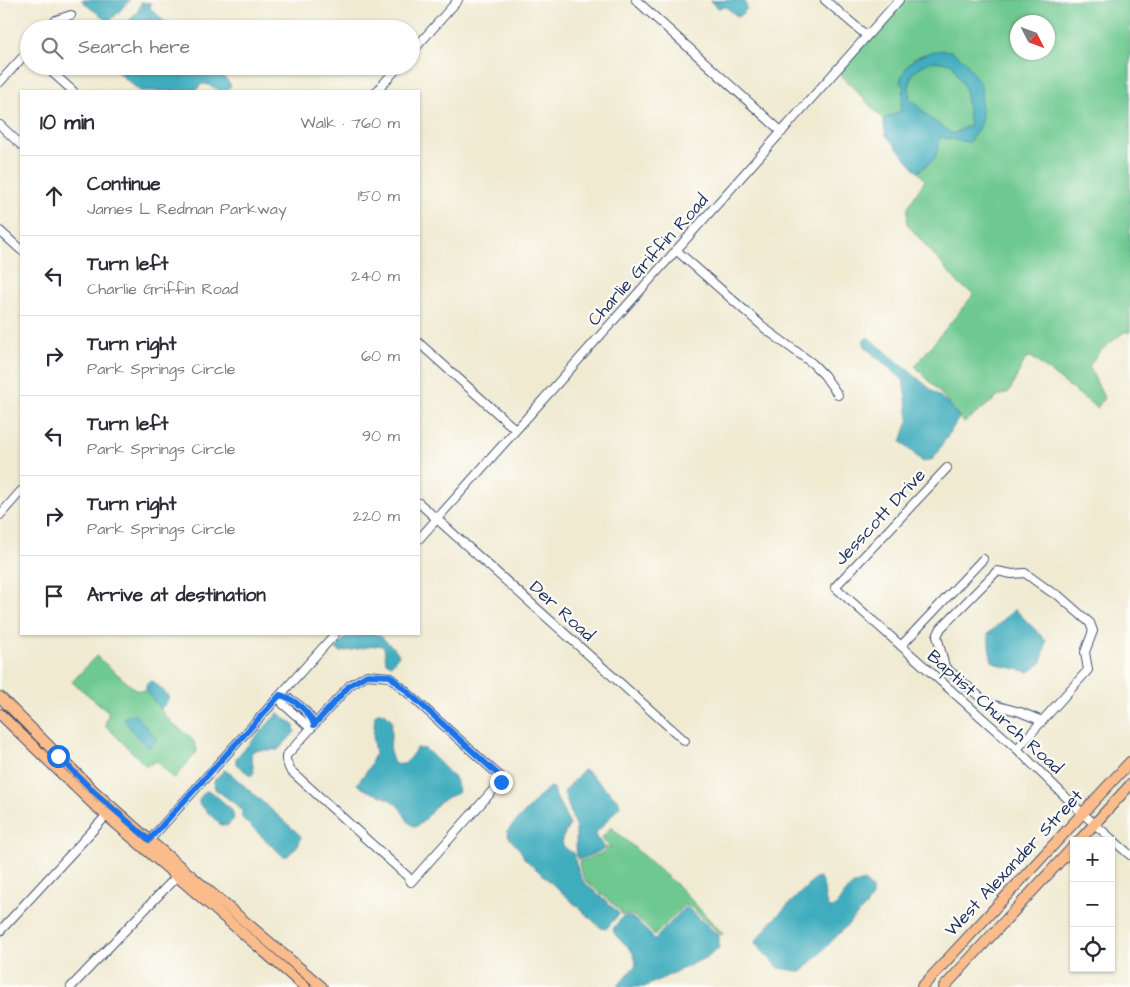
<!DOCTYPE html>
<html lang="en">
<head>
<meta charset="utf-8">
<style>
  body { margin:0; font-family:"Architects Daughter",sans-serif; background:#f7f7f7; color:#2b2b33 }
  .controls { position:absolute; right:15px; bottom:15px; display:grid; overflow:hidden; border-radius:0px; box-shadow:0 1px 4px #0004 }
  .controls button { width:45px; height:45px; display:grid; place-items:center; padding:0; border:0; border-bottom:1px solid #e1e1e2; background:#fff; color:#2b2b33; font:25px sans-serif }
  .compass { position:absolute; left:1010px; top:15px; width:45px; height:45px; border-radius:50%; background:#fff; box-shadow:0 1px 4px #0004; rotate:132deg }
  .stop { position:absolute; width:15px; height:15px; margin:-11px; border:4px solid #1a73e8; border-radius:50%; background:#fff }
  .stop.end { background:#1a73e8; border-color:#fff; box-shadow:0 1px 5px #0008 }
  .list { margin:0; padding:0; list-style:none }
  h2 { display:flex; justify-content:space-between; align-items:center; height:65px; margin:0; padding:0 20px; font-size:21px }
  h2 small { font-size:16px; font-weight:400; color:#7c7c81 }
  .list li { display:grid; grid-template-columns:32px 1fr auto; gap:15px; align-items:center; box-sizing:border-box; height:80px; padding:0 20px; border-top:1px solid #e1e1e2 }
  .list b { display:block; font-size:19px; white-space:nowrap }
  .list p { margin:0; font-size:16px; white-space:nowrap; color:#7c7c81 }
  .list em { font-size:16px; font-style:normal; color:#7c7c81 }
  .icon { flex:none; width:28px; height:28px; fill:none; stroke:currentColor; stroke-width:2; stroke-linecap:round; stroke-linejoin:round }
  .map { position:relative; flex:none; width:1130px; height:987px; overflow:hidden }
  .search { position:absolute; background:#fff; box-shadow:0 1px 4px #0004; left:20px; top:20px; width:400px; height:55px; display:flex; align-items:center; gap:12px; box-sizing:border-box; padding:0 18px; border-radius:28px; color:#7c7c81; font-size:19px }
  .panel { position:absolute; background:#fff; box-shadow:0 1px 4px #0004; left:20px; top:90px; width:400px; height:545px; border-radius:0px }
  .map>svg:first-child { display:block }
</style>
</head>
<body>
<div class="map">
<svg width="1130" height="987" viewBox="0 0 1130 987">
  <rect width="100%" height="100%" fill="#fdfcf7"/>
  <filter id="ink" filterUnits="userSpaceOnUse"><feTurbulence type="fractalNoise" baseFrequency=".02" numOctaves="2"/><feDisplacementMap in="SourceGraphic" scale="10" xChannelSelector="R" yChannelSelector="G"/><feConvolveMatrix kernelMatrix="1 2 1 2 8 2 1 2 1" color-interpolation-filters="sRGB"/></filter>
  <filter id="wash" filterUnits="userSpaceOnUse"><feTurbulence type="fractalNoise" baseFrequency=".0096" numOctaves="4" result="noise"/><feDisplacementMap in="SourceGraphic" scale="20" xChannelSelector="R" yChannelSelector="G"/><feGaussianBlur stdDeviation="1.12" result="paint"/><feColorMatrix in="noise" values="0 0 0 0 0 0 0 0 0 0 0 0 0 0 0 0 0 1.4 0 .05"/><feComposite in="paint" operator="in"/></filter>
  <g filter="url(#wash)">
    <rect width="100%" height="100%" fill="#f0ead1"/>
    <path fill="#6ec990" stroke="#447c77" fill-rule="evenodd" d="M 903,0 L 1130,0 L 1130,332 L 1124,332 L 1100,351 L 1089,366 L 1104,398 L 1097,408 L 1031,357 L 1026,358 L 1009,392 L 999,396 L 964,423 L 937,389 L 915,366 L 974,294 L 960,285 L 907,224 L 908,207 L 925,180 L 918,172 L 935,158 L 940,137 L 969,142 L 979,128 L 965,61 C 942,54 936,47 913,59 L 904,87 L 900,112 L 883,119 L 839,73 ZM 1018,22 L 1048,22 L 1048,52 L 1018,52 Z
      M 932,61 L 952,63 L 965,88 L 970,125 L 952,134 L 931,119 L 909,98 C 910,73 909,72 932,61 Z
      M 96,656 L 136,690 L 146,691 C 155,701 162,713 172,723 C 182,732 196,736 197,752 L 174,779 L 157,761 L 146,766 L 105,725 L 109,712 L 72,682 Z
      M 611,827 L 680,888 L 723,934 L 721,935 L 692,908 L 684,905 L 655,935 L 634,916 L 621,914 L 620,910 L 586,881 L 581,872 L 579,862 L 605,852 L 605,847 L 612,848 L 601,839 Z"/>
    <path fill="#40adbe" stroke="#2e6e8e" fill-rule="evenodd" d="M 81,0 L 130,0 L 112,19 L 107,21 Z
      M 744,0 L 747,9 L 740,16 L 737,16 L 726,7 L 718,8 L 711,1 Z
      M 141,2 L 151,3 L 150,8 L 173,29 L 120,29 C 128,21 140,13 141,2 Z
      M 944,50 L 951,51 L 965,61 L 981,85 L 982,118 L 979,128 L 969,142 L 940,137 L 935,158 L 918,172 L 886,135 L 883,119 L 900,112 L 904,87 L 900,83 C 904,61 922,52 944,50 ZM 932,61 L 952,63 L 965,88 L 970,125 L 953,134 L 931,119 L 909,98 C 910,73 909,72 932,61 Z
      M 110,66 L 214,66 L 231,85 L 226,91 C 214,91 213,84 202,84 L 195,91 L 140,91 Z
      M 868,337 L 951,406 L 959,418 L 933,459 L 923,462 L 901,442 L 909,418 L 903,380 L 866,348 L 863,341 Z
      M 1015,609 L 1046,641 L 1042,662 L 1030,672 L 1003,666 L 992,661 L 990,653 L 988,634 Z
      M 348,634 L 378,634 L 396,650 L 399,655 L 391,665 L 386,662 L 384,647 L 379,645 L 341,652 L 336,649 Z
      M 149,681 L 154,682 L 170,697 L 161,709 L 146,691 L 146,685 Z
      M 379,712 L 385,713 L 392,720 L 390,752 L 394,764 L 405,764 L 417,748 L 426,749 L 451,774 L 457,782 L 459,792 C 454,796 449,796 444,799 C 432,806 428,821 415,827 C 405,822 405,813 398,806 C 387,794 369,795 357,784 L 369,768 L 375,754 L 373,740 L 375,715 Z
      M 278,713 L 294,725 L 295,732 L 278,750 L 255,750 L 251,754 L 254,772 L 251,776 L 236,764 L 236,758 Z
      M 134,714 L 150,730 L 157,740 L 148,748 L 137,737 L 123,718 Z
      M 224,770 L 231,774 L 301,836 L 299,844 L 288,856 L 283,856 L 242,818 L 242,811 L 238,806 L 215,789 L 214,781 Z
      M 583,770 L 588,772 L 619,801 L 620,806 L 596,833 L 596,838 L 602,843 L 603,850 L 579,860 L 576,854 L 576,829 L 564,792 Z
      M 549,787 L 554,788 L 556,797 L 568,820 L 569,826 L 562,839 L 562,843 L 565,848 L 573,853 L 579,873 L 584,882 L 618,912 L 618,915 L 606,929 L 601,928 L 524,858 C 521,846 509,843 507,831 Z
      M 206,791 L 212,792 L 232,810 L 234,819 L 227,826 L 221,825 L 199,804 L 199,799 Z
      M 815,878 L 820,878 C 827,887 822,900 830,909 C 844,903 841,887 864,881 L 872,888 L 872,897 L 866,906 L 802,972 L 779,968 L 755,944 L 756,941 L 774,919 Z
      M 685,907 L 690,910 L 719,936 L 719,948 L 709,956 L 644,987 L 617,987 L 636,965 C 635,943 616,943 613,929 L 623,916 L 633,918 L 655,939 Z"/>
  </g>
  <g filter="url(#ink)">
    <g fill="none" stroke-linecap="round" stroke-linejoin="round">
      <defs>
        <path id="minor" d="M 636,0 L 782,132
          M 825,0 L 867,36
          M 48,29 L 56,20 L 71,15
          M 411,53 L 458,0
          M 45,66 L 73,91
          M 0,82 L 29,50
          M 377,91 L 399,66
          M 0,125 L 21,145
          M 0,231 L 21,250
          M 676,250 L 768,331 L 812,363 L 824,375 L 838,395
          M 419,343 L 516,430
          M 947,468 L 835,587 L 1017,749 L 1082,813 L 1130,855
          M 419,503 L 685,741
          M 0,515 L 21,491
          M 419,539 L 899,0
          M 997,571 L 1012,574 L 1025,573 L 1051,592 L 1058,595 L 1090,623 L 1093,631 L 1085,652 L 1088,670 L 1042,721 L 1020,712 L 987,703 L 945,667 L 937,636 L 941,628 Z
          M 901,646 L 983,559
          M 367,675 L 390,677 L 503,779 L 411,882 L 407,876 L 290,770 L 286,760 L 286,756 L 350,685 Z
          M 280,695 C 293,698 310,712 314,725 L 307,725 L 283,704 Z
          M 1017,749 L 1042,721
          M 146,844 L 335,634
          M 0,931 L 106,816
          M 71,987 L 176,877"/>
        <path id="major" d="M 0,697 L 94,791 L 149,840 L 322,987
          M 0,714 L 92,803 L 305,987
          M 1079,841 L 1130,785
          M 922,987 L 1130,762
          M 944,987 L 1074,846"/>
      </defs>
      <use href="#minor" stroke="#3b4b6f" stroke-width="10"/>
      <use href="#major" stroke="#3b4b6f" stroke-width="12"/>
      <use href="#minor" stroke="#fff" stroke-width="8"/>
      <use href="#major" stroke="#fabc8b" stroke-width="10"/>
    </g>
  </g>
  <g fill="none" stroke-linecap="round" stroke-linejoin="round" filter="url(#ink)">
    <path stroke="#1a73e8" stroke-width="6" d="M 58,756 L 94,792 L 149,840 L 280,695 C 293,698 310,712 314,725 L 350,685 L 367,675 L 390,676 L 503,779 L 501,782"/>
  </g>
  <g text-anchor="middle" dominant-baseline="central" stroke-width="4.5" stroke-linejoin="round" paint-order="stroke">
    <g font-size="18" fill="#1b2f5e" stroke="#fdfcf7">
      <text transform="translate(648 260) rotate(-48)">Charlie Griffin Road</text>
      <text transform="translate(880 517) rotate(-47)">Jesscott Drive</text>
      <text transform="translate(562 611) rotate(42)">Der Road</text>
      <text transform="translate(995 712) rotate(42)">Baptist Church Road</text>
      <text transform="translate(1014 863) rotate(-47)">West Alexander Street</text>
    </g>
  </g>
</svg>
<div class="controls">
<button>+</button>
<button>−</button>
<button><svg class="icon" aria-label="locate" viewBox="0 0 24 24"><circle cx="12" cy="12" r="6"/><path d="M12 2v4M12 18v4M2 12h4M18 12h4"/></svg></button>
</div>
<svg class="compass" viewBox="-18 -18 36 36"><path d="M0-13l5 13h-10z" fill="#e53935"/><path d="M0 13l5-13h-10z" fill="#7c7c81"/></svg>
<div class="stop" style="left:58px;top:756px"></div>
<div class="stop end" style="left:501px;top:782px"></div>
<div class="search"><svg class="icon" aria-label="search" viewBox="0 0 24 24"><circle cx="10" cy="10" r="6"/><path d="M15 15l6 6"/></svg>Search here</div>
<section class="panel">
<h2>10 min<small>Walk · 760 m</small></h2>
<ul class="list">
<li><svg class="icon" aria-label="ahead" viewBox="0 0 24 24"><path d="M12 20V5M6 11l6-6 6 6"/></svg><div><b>Continue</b><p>James L Redman Parkway</p></div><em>150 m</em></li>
<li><svg class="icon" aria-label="left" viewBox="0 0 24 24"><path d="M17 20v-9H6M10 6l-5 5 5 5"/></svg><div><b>Turn left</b><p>Charlie Griffin Road</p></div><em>240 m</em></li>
<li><svg class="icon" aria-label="right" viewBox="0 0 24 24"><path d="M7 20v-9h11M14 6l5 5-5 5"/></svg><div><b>Turn right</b><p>Park Springs Circle</p></div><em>60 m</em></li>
<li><svg class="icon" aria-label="left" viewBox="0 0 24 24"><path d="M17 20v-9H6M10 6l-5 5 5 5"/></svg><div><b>Turn left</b><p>Park Springs Circle</p></div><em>90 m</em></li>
<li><svg class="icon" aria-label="right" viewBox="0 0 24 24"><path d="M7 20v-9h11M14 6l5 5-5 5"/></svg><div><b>Turn right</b><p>Park Springs Circle</p></div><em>220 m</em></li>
<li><svg class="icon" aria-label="arrive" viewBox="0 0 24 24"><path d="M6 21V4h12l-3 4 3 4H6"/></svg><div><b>Arrive at destination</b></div></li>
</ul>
</section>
</div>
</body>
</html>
